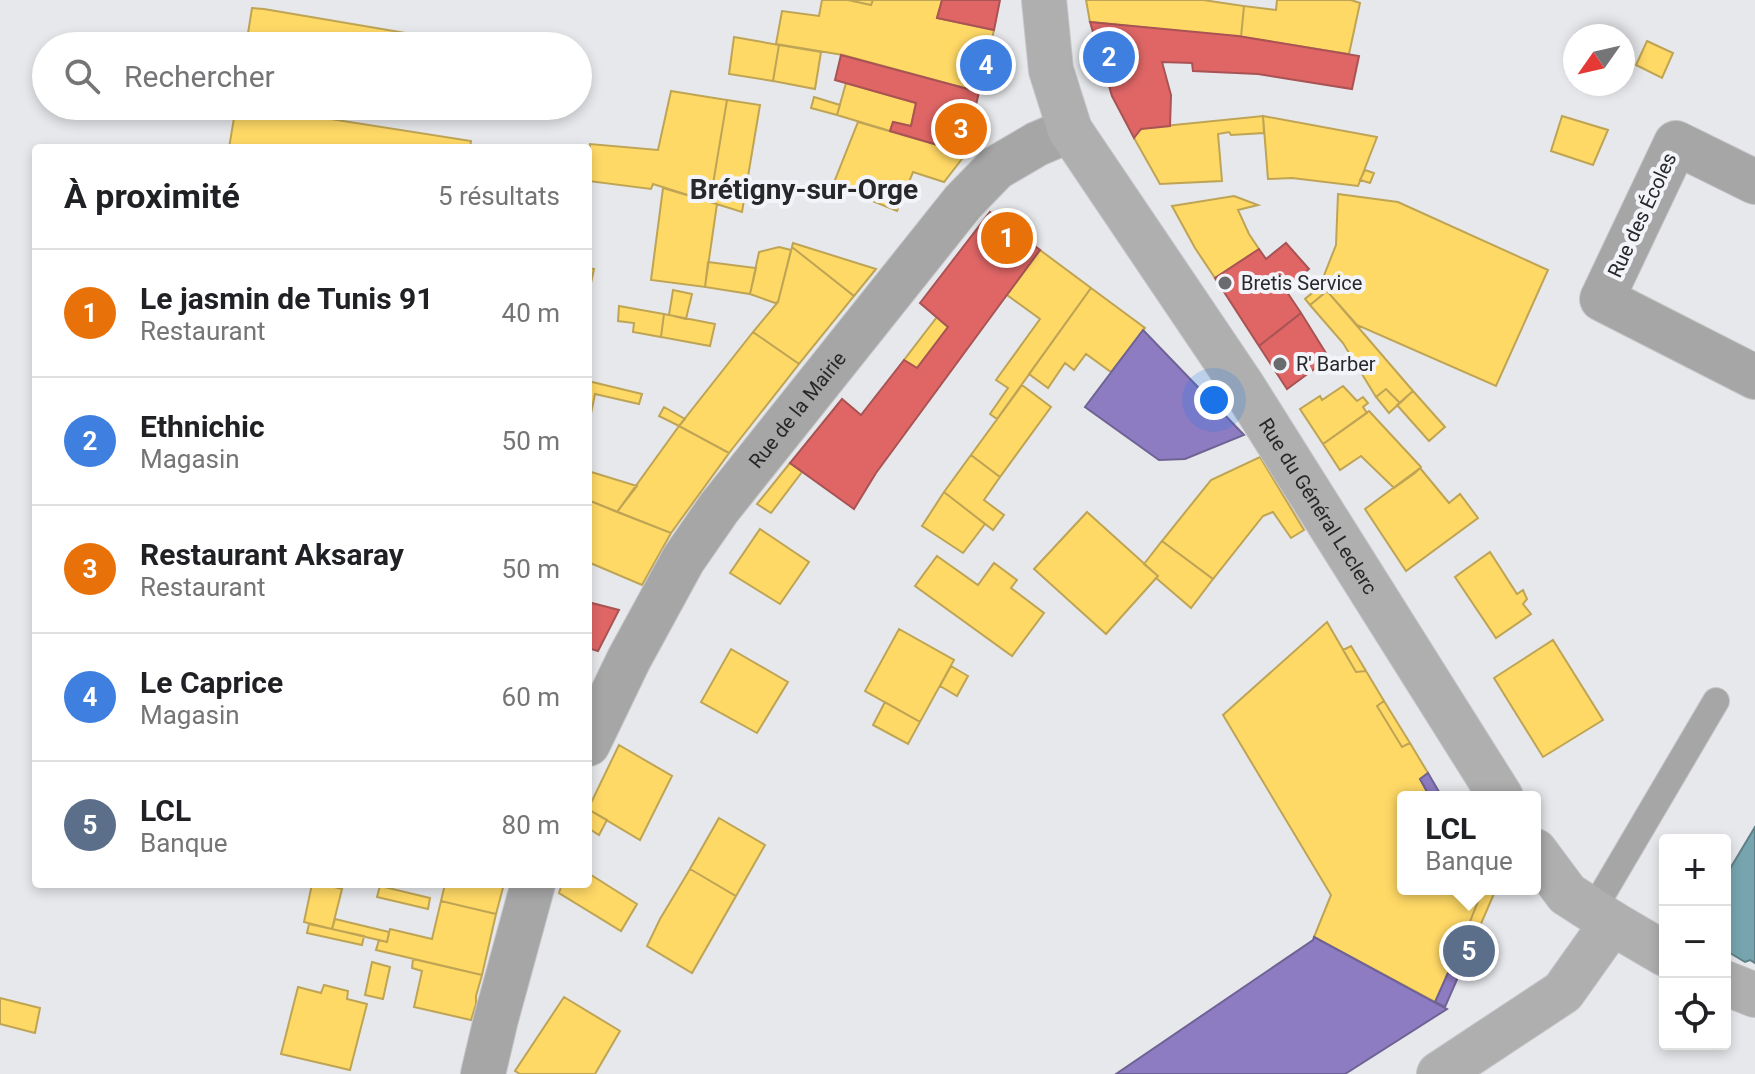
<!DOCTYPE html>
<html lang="fr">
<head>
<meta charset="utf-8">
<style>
  body { margin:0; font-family:Roboto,sans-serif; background:#f2f2f2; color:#202124 }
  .controls { position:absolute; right:24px; bottom:24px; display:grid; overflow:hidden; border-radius:8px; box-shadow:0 4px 12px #0003 }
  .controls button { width:72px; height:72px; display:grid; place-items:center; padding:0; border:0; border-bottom:2px solid #e0e0e0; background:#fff; color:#202124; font:40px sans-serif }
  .compass { position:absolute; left:1563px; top:24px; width:72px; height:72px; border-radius:50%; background:#fff; box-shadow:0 4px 12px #0003; rotate:236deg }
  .you { position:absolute; left:1214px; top:400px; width:28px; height:28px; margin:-20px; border:6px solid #fff; border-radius:50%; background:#1a73e8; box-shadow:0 0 0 12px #1a73e833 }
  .badge { display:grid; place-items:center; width:52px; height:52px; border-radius:50%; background:#6a6b6e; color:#fff; font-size:26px; font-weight:700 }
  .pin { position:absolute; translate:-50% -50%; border:4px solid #fff; box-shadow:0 2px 8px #0006 }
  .popup { position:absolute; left:1397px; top:791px; width:144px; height:104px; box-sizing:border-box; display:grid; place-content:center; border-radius:8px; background:#fff; filter:drop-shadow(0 2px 6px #0005); font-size:26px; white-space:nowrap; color:#757577 }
  .popup b { font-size:30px; color:#202124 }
  .popup::after { content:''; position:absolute; left:50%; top:100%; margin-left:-16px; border:16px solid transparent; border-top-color:#fff }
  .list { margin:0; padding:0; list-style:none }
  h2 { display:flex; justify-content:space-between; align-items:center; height:104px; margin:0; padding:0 32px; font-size:34px }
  h2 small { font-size:26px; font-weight:400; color:#757577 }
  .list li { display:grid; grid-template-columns:52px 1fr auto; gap:24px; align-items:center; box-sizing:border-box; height:128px; padding:0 32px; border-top:2px solid #e0e0e0 }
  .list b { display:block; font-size:30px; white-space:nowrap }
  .list p { margin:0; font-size:26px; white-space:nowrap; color:#757577 }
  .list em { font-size:26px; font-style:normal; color:#757577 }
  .icon { flex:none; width:44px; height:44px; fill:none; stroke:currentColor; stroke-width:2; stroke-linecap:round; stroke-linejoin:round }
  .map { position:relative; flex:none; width:1755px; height:1074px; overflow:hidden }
  .search { position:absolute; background:#fff; box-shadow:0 4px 12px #0003; left:32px; top:32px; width:560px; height:88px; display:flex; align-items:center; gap:20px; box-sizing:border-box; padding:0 28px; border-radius:44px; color:#757577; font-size:30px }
  .panel { position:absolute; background:#fff; box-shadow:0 4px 12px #0003; left:32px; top:144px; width:560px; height:744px; border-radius:8px }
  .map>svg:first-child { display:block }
</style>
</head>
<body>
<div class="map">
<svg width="1755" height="1074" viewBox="0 0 1755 1074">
  <rect width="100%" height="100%" fill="#e6e8eb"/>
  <path fill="#ffd966" stroke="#bea454" stroke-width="2" d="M 822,0 L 848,0 L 871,5 L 873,0 L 942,0 L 937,18 L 994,30 L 979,92 L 843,55 L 776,44 L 782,11 L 819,16 Z
    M 848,0 L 873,0 L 871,5 Z
    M 1086,0 L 1203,0 L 1244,6 L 1241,37 L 1090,22 Z
    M 1277,0 L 1351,0 L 1360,3 L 1349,54 L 1241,37 L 1244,6 L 1276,10 Z
    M 252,8 L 264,9 L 482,46 L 246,46 Z
    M 734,37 L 779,45 L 773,81 L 729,74 Z
    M 1647,41 L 1673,53 L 1662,78 L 1636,65 Z
    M 779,45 L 821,52 L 815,89 L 773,81 Z
    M 846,83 L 916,103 L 911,126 L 893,122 L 890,131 L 837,115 Z
    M 671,91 L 727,100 L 710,202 L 653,184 L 651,189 L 588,181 L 590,144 L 658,150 Z
    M 814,97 L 840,105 L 837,115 L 811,108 Z
    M 727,100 L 760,105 L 742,212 L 710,202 Z
    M 236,106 L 248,106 L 471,141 L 470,148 L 229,148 Z
    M 1263,116 L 1377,137 L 1358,186 L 1292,178 L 1268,179 Z
    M 1263,116 L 1264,133 L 1231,135 L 1229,132 L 1218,134 L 1222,181 L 1160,184 L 1134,138 L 1137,132 L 1144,128 Z
    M 1562,116 L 1608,130 L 1593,165 L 1551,151 Z
    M 858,122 L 965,153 L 965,155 L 944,182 L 913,172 L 897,211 L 833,185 Z
    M 1365,170 L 1374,173 L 1370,183 L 1360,180 Z
    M 663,188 L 717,204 L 705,287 L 651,280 Z
    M 1338,194 L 1398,202 L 1548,270 L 1496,386 L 1357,325 L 1326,290 L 1321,283 L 1336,245 Z
    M 1234,196 L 1258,205 L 1238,210 L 1249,234 L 1259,249 L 1215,278 L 1195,248 L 1172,206 Z
    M 793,243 L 876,269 L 854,296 L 792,247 Z
    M 779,247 L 791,250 L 778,302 L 775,303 L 750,294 L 759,252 Z
    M 792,247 L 854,296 L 799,364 L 753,332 L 778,302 Z
    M 1040,250 L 1091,288 L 997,419 L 990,414 L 1008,388 L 996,380 L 1040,319 L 1007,295 Z
    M 708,262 L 756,268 L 750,294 L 705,287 Z
    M 588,268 L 594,269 L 588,297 Z
    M 1322,285 L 1327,291 L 1310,305 L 1305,299 Z
    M 1091,288 L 1145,328 L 1111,372 L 1086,354 L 1074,370 L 1065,363 L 1048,388 L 1029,374 Z
    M 673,290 L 692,294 L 686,319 L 669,315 Z
    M 1327,291 L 1413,391 L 1400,403 L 1386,389 L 1376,397 L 1343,343 L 1310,305 Z
    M 619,306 L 664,314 L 661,337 L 633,332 L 634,323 L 618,321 Z
    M 664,314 L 715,324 L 710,346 L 661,337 Z
    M 937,317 L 948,327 L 917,368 L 904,360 Z
    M 753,332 L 799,364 L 729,453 L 679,426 Z
    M 588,381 L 642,394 L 639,404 L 595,394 L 588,428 Z
    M 1022,385 L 1051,407 L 1000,477 L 971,455 Z
    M 1343,386 L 1357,401 L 1363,397 L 1368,403 L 1363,407 L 1367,413 L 1323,444 L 1300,409 L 1320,396 L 1322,400 Z
    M 1386,389 L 1400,403 L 1389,413 L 1376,397 Z
    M 1413,391 L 1445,427 L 1429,441 L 1397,405 Z
    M 664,407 L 685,419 L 679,426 L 659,416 Z
    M 1369,411 L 1421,467 L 1415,473 L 1394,488 L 1361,456 L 1340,470 L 1323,444 Z
    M 679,426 L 729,453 L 671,533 L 617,512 Z
    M 971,455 L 1000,477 L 984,500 L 1004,515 L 993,530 L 944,492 Z
    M 1260,457 L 1304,530 L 1291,538 L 1273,512 L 1263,516 L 1213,579 L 1162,541 L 1211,480 Z
    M 790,463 L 802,472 L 771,513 L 757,504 Z
    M 1420,468 L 1449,503 L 1460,494 L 1478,518 L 1406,571 L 1365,509 Z
    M 588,471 L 637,486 L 617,512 L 588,500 Z
    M 944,492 L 985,524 L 963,553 L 922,526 Z
    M 588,500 L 671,533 L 642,585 L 588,562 Z
    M 1087,512 L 1158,576 L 1106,634 L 1034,569 Z
    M 760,529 L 809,562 L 780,604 L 730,573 Z
    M 1162,541 L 1213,579 L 1191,608 L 1156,578 L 1158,576 L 1144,564 Z
    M 1490,552 L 1517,594 L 1523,590 L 1527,599 L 1523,604 L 1531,614 L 1496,638 L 1455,577 Z
    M 937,556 L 978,585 L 994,563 L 1017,580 L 1011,588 L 1044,613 L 1012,656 L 915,586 Z
    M 1327,622 L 1356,672 L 1366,671 L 1384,701 L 1377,706 L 1402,747 L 1410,743 L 1428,773 L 1420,779 L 1430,797 L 1403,797 L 1403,889 L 1483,889 L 1467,929 L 1477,933 L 1462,968 L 1452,964 L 1435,1002 L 1314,937 L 1331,895 L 1223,715 Z
    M 899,629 L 954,660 L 920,722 L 865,691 Z
    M 1553,640 L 1603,720 L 1543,757 L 1494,678 Z
    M 1351,646 L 1366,671 L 1356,672 L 1343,650 Z
    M 731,649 L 788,682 L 757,733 L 701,702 Z
    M 951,666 L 968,676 L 957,696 L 940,686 Z
    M 1384,701 L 1410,743 L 1402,747 L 1377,706 Z
    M 885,702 L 920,722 L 908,744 L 873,725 Z
    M 619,745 L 672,776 L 640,840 L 588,809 Z
    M 588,809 L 607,820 L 599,835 L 588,828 Z
    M 719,818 L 765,845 L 736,896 L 690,869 Z
    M 690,869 L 736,896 L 692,973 L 647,946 L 660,919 Z
    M 588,873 L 637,904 L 621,931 L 559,893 L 562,884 L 588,884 Z
    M 312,884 L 323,884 L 342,889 L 332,929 L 304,922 Z
    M 445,884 L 504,884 L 496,914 L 441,901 Z
    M 380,886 L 430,898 L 428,909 L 377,897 Z
    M 1483,889 L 1496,889 L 1477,933 L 1467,929 Z
    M 441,901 L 496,914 L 482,975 L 376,950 L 379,940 L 387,942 L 390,929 L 432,939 Z
    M 335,919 L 389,932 L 387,942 L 332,929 Z
    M 309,924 L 364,936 L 362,945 L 307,933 Z
    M 413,959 L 482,975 L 476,996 L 476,1004 L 471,1020 L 414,1007 L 422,971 L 412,968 Z
    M 372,962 L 390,967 L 383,999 L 365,995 Z
    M 324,985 L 348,991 L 347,999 L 367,1004 L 350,1070 L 281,1054 L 298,987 L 321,993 Z
    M 564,997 L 620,1031 L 595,1074 L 520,1074 L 515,1071 Z
    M 0,998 L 40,1008 L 35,1033 L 0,1024 Z"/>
  <path fill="#e06666" stroke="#a95354" stroke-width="2" d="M 942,0 L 1000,0 L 994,30 L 937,18 Z
    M 1090,22 L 1238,36 L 1359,56 L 1352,89 L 1258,74 L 1193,71 L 1192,63 L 1162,62 L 1171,95 L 1170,126 L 1141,129 L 1134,138 L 1112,96 Z
    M 841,55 L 979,92 L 965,153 L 890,131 L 893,122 L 911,126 L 916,103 L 835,80 Z
    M 990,212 L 1040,250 L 876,473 L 854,509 L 790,463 L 842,399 L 861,415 L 904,360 L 917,368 L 948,327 L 920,303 Z
    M 1286,243 L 1309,269 L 1285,289 L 1301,313 L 1259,346 L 1215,278 L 1259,249 L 1266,259 Z
    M 1301,313 L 1329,358 L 1287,389 L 1259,346 Z
    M 588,602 L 619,610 L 598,651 L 588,648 Z"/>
  <path fill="#8e7cc3" stroke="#6f6395" stroke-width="2" d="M 1143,330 L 1244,435 L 1185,459 L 1159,460 L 1085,407 Z
    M 1428,773 L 1442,797 L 1430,797 L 1420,779 Z
    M 1314,937 L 1447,1009 L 1345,1074 L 1116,1074 L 1313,940 Z
    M 1452,964 L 1462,968 L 1445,1007 L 1435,1002 Z"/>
  <path fill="#76a5af" stroke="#5f8087" stroke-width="2" d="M 1755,827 L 1755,963 L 1750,960 L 1745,962 L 1725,950 L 1725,877 Z"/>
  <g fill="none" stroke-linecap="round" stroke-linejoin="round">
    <defs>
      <path id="lane" d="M 1593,910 L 1716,701"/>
      <g id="street">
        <path d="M 1755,182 L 1676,143 L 1602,299 L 1755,377"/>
        <path id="s1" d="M 588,744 L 629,659 L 683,560 L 719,508 L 963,202 L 996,168 L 1037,144 L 1070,130"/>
        <path d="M 483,1074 L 496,1019 L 533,884"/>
      </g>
      <g id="secondary">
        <path id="s2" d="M 1044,0 L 1051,70 L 1070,130 L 1242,385 L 1501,797"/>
        <path d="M 1535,851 L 1567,894 L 1612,923 L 1665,954"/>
        <path d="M 1725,983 L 1755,995"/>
        <path d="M 1439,1074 L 1563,992 L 1612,923"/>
      </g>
    </defs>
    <use href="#lane" stroke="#c5c5c7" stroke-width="28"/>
    <use href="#street" stroke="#c5c5c7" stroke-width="46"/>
    <use href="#secondary" stroke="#c5c5c7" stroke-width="46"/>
    <use href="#lane" stroke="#a6a6a6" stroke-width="26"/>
    <use href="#street" stroke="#a6a6a6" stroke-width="44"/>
    <use href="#secondary" stroke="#afafb0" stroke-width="44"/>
  </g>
  <g fill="#6a6b6e" stroke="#f2f4f9" stroke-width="3">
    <circle cx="1225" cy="283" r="8"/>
    <circle cx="1280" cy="364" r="8"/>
  </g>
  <g text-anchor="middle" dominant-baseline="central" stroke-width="8" stroke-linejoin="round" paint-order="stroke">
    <g font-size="20" fill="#28282a" stroke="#f2f4f9">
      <text transform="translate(1642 215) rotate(-65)">Rue des Écoles</text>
      <text stroke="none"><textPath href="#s1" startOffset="396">Rue de la Mairie</textPath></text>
      <text stroke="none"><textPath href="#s2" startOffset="584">Rue du Général Leclerc</textPath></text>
    </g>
    <g font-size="20" fill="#28282a" stroke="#f2f4f9" text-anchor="start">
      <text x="1241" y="283">Bretis Service</text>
      <text x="1296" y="364">R' Barber</text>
    </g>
    <g font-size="28" font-weight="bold" fill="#28282a" stroke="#f2f4f9">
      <text x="804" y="189">Brétigny-sur-Orge</text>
    </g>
  </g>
</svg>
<div class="controls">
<button>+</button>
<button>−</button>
<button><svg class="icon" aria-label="locate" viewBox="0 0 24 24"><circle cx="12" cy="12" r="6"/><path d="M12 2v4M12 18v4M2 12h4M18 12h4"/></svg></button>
</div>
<svg class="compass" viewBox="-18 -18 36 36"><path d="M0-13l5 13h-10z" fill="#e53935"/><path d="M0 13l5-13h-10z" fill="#757577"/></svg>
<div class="you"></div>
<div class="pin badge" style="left:1007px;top:238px;background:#e8710a">1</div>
<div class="pin badge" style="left:1109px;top:57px;background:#3f7fe0">2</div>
<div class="pin badge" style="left:961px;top:129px;background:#e8710a">3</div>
<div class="pin badge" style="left:986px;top:65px;background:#3f7fe0">4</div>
<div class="pin badge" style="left:1469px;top:951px;background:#5c6f8a">5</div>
<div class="popup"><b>LCL</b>Banque</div>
<div class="search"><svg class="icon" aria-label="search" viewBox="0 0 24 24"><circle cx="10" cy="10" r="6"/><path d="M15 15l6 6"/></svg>Rechercher</div>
<section class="panel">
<h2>À proximité<small>5 résultats</small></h2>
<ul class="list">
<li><span class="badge" style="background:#e8710a">1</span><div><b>Le jasmin de Tunis 91</b><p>Restaurant</p></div><em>40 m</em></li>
<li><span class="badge" style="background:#3f7fe0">2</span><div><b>Ethnichic</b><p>Magasin</p></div><em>50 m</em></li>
<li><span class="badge" style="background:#e8710a">3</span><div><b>Restaurant Aksaray</b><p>Restaurant</p></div><em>50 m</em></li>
<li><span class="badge" style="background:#3f7fe0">4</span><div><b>Le Caprice</b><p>Magasin</p></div><em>60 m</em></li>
<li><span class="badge" style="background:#5c6f8a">5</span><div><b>LCL</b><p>Banque</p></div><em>80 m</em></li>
</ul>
</section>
</div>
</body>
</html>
